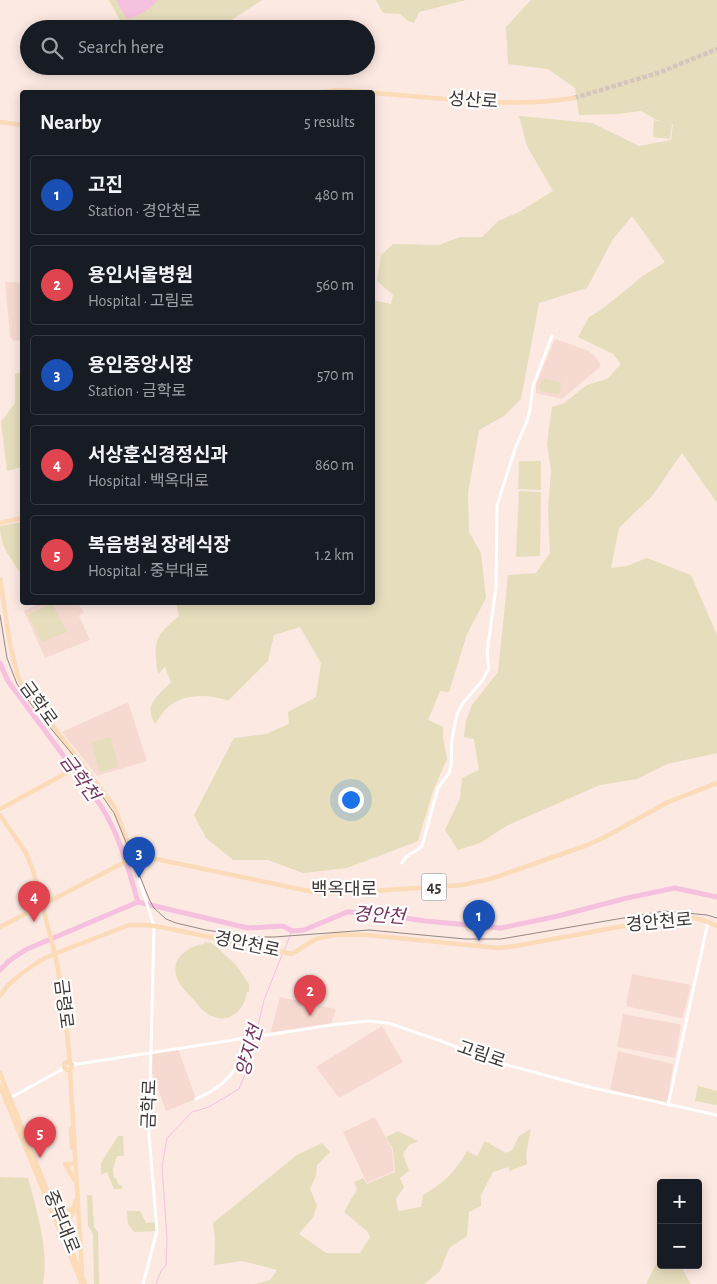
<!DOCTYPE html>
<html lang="en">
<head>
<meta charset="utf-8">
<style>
  body { margin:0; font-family:"Alegreya Sans","Noto Sans KR",sans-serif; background:#20242c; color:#f1f3f6 }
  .controls { position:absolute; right:15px; bottom:15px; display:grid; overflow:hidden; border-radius:5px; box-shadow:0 2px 12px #0003 }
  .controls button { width:45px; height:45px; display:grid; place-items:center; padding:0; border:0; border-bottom:1px solid #363941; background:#171b24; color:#f1f3f6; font:25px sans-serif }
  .you { position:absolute; left:350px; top:799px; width:18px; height:18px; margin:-12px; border:4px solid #fff; border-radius:50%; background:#1a73e8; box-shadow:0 0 0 8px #1a73e833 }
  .badge { display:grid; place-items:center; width:32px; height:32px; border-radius:50%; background:#166fd9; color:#fff; font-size:16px; font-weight:700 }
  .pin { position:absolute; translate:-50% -41px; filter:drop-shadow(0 1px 2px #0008) }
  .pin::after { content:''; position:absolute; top:26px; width:18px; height:15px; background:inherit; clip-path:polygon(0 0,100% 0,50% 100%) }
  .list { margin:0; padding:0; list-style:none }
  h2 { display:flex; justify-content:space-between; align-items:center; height:65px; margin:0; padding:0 20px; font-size:21px }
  h2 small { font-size:16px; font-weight:400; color:#9ea1a6 }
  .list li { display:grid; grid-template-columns:32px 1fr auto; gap:15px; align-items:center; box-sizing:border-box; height:80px; margin:0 10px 10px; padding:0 10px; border:1px solid #363941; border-radius:5px }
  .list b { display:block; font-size:19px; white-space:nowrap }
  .list p { margin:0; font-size:16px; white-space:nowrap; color:#9ea1a6 }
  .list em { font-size:16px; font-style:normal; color:#9ea1a6 }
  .icon { flex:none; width:28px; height:28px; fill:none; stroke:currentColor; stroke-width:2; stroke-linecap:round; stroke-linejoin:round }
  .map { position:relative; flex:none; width:717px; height:1284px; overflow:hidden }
  .search { position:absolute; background:#171b24; box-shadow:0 2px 12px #0003; left:20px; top:20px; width:355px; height:55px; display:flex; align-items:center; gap:12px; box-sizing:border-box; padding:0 18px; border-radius:28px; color:#9ea1a6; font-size:19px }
  .panel { position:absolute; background:#171b24; box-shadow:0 2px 12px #0003; left:20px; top:90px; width:355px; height:515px; border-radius:5px }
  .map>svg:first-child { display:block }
</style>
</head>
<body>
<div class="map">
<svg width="717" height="1284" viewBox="0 0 717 1284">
  <rect width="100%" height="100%" fill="#fce9e2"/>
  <path fill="#f6dad1" d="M 5,282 L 16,282 L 22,284 L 22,340 L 13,341 L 10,336 Z
    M 555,339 L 589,351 L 597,359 L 601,366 L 562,399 L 536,393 L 536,384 Z
    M 40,603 L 77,603 L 84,612 L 79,616 L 90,640 L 45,658 L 24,611 Z
    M 128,702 L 147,761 L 97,776 L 62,732 Z
    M 632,974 L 691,985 L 683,1017 L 680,1018 L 626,1006 Z
    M 280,997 L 336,1009 L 331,1025 L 270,1035 Z
    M 623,1014 L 679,1024 L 681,1026 L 675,1058 L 617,1047 Z
    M 382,1026 L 403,1062 L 339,1098 L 316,1067 Z
    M 178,1049 L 196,1099 L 166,1111 L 151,1070 L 152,1052 Z
    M 618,1051 L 673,1064 L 668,1105 L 610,1091 Z
    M 375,1117 L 392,1149 L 394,1171 L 367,1183 L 343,1132 Z"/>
  <path fill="#e5ddbb" d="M 109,0 L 262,0 L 219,28 L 194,25 L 124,28 Z
    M 376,0 L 466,0 L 419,12 L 414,23 L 408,21 L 400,14 L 383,13 Z
    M 531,0 L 717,0 L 717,503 L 682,453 L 652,496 L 619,528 L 611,568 L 627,566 L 647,558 L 691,575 L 717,635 L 717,753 L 667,764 L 637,779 L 600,785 L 508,825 L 480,843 L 458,850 L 445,830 L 460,798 L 462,778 L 479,770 L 474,739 L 464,737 L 466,721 L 472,705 L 498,672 L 508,575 L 536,573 L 550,553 L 548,510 L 551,471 L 547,444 L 552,407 L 564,403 L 587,385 L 607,379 L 621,364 L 613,354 L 578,337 L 589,317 L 601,310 L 643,276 L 665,262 L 632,216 L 613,239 L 587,288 L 539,303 L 521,399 L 504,416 L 479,430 L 468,493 L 469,532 L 481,553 L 486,598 L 467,634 L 449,692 L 440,691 L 428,720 L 443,727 L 443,737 L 447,759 L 433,791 L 418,841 L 347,868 L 303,873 L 268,860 L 233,860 L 206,838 L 194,815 L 234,738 L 266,734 L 289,724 L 288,712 L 316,697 L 321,663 L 300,627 L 274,635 L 268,661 L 228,701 C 209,694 183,693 167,708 C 162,712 159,719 155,724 C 143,704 158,696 171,682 L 165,667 L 158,674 C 153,641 154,637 179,616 L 176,603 L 372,602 L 373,304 L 373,300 L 391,304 L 393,295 L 377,281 L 381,255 L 393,244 L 439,245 L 460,237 L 482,237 L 498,221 L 519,212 L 553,191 L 527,146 L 519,116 L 592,123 L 639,146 L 671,140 L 673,124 L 664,122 L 672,124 L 670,139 L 653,137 L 654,120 L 663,122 L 655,119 L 641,111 L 617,114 L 579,115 L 575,88 L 548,69 L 508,64 L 506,27 Z
    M 22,372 L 22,467 L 7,471 L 1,422 L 15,403 L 15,374 Z
    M 543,378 L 561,383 L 560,393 L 557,394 L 541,391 L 539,387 Z
    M 519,461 L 541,461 L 541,490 L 518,489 Z
    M 519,491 L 541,492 L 540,556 L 516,557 Z
    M 22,522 L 22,576 C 12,558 0,549 0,526 Z
    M 52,603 L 67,632 L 42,642 L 28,615 Z
    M 109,737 L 111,738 L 118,765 L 117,767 L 101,772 L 99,771 L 92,744 L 93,742 Z
    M 205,942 L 211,943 L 218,948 L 236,965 L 249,984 L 249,992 L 247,992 C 244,1012 227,1026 208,1014 C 201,1010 197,1003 191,997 C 186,991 178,984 176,975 C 172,957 189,946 204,944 Z
    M 698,1086 L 717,1091 L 717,1105 L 695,1101 Z
    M 531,1129 L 526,1154 L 527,1164 L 510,1171 L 508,1167 L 493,1172 L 481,1195 L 481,1206 L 469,1212 L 467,1236 L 449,1248 L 440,1271 L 424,1284 L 255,1284 L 270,1280 L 277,1270 L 243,1261 L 214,1265 L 215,1239 L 213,1223 L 297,1155 L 322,1143 L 330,1152 L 317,1165 L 316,1176 L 310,1189 L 317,1206 L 313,1217 L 299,1234 L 326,1253 L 360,1253 L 370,1237 L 368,1232 L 344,1212 L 357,1189 L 354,1182 L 363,1178 L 367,1184 L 395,1172 L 393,1149 L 386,1137 L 398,1131 L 418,1141 L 409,1145 L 403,1154 L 409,1171 L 400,1178 L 404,1187 L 396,1199 L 398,1211 L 421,1207 L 423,1195 C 444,1183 455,1172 467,1151 L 477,1156 L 485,1141 L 506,1153 L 512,1150 L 519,1136 Z
    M 118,1136 L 123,1136 L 124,1156 L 117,1156 L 113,1169 L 114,1178 L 116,1178 L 118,1184 L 123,1187 L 121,1189 L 114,1189 L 107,1172 L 101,1175 L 101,1163 Z
    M 0,1177 L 28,1178 C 37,1212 49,1249 43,1284 L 0,1284 Z
    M 87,1195 L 92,1195 L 94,1227 L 98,1232 L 99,1284 L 94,1284 L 93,1234 L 88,1226 Z
    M 127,1211 L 140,1211 L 146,1223 L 156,1222 L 157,1231 L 134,1232 L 128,1224 Z
    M 657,1262 L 661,1262 L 661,1265 L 680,1265 L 691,1284 L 646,1284 Z"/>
  <path fill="#f5c1df" d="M 116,0 L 158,0 C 149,10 140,16 127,19 Z"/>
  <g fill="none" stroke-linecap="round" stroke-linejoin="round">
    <path stroke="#f5c1df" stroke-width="1" d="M 284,951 L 292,931
      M 156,1284 L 161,1271 L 166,1265 L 167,1238 L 162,1166 L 167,1138 L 192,1112 L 209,1107 L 239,1089 L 249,1065 L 264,1000 L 282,955"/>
    <path stroke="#f5c1df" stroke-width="5" d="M 0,663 L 8,681 L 101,806 C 120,836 128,868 138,902
      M 0,970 L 9,961 L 25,950 L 138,902 L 248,928 L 283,926 L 292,931 L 304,930 L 347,912 L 379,914 L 425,921 L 501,928 L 558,916 L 627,898 L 675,888 L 717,897"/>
    <path stroke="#d6c5bf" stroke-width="4.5" stroke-dasharray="4.5 2" stroke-linecap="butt" d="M 574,98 L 658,73 L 717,49"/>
    <path stroke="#fff" stroke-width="3" d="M 134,859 L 135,867 L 154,926 L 149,1135 L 157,1231 L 143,1284
      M 402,863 C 406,853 416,853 422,846 L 438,788 L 449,773 L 451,766 L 452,739 L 457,714 L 463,703 L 482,681 L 489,668 L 487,653 L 496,587 L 497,506 L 515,449 L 527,421 L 530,409 L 533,386 L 552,336
      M 70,1063 L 78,1064 L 72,1067
      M 78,1064 L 331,1025 L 368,1021 L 388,1023 L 441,1041 L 492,1061 L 589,1087 L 717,1115
      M 65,1065 L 59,1071 L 65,1069
      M 10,1098 L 59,1071
      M 196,1099 C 223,1087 242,1071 244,1039
      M 668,1105 L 708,922"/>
    <path stroke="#fbdbb8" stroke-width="4.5" d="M 321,92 L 339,90 L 372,92
      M 372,93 C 440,97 505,109 574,98
      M 0,122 L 22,125
      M 0,523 L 22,518
      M 0,579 L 10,644 L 17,674 L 23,687 L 114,806 L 134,859
      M 0,809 L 83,764
      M 0,815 L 26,853 L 33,870 L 54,950 L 63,994 L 70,1063
      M 0,927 L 121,864 L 132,859 L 147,857 L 318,893 L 342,893 L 462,885 L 490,879 L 585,846 L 605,837 L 668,802 L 717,783
      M 0,996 L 8,985 L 21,974 L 43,959 L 54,954 L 129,925 L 146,925 L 161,927 L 292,954 L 316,939 L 333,935 L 368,935 L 498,948 L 516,946 L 661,919 L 694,918 L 703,920 L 717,926
      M64 1066a4 4 0 1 1 8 0a4 4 0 1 1-8 0Z
      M 70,1070 L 82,1272
      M 0,1073 L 85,1284
      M 0,1086 L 82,1284
      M 71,1129 L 72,1148
      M 73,1163 L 68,1165 L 65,1164 L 74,1179
      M 56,1209 L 61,1211 L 74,1209
      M 63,1230 L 74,1211 L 75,1201"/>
    <path stroke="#958884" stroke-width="1" d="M 0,615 L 7,658 L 17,684 L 33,707 L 78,761 L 114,813 L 150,901 L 154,908 L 166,919 L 176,923 L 206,930 L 252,937 L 274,937 L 369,930 L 465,939 L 501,939 L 664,911 L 707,915 L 717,918"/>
  </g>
  <g text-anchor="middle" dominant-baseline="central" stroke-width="4.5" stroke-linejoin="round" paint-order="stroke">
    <rect fill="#fff" stroke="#797372" stroke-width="1" x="421.5" y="873.5" width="25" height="27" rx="4"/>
    <g font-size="16" font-weight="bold" fill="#3f3735">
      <text x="434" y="887">45</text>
    </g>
    <g font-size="18" fill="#3f3735" stroke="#fff">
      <text transform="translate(473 101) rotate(4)">성산로</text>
      <text transform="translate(38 704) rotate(54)">금학로</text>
      <text x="344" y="890">백옥대로</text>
      <text transform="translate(659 923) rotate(-5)">경안천로</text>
      <text transform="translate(247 945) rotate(12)">경안천로</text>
      <text transform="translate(63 1004) rotate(83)">금령로</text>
      <text transform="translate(481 1055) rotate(19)">고림로</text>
      <text transform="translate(150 1104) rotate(-88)">금학로</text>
      <text transform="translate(61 1222) rotate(68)">중부대로</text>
    </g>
    <g font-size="19" font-style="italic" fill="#75375f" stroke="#fff">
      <text transform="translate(79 778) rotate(54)">금학천</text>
      <text transform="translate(379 916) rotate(4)">경안천</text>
      <text transform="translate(250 1051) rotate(-74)">양지천</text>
    </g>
  </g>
</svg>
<div class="controls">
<button>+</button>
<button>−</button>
</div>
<div class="you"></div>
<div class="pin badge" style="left:479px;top:941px;background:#1a4fb4">1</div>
<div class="pin badge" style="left:310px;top:1016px;background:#e0444e">2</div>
<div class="pin badge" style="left:139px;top:878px;background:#1a4fb4">3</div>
<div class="pin badge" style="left:34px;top:922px;background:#e0444e">4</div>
<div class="pin badge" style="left:40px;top:1158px;background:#e0444e">5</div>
<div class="search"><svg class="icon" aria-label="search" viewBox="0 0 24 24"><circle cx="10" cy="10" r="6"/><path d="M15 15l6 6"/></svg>Search here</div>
<section class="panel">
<h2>Nearby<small>5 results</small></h2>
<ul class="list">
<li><span class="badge" style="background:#1a4fb4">1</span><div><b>고진</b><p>Station · 경안천로</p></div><em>480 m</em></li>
<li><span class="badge" style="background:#e0444e">2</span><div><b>용인서울병원</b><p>Hospital · 고림로</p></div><em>560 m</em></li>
<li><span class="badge" style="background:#1a4fb4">3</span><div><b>용인중앙시장</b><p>Station · 금학로</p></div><em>570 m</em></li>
<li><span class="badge" style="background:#e0444e">4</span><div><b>서상훈신경정신과</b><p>Hospital · 백옥대로</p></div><em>860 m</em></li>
<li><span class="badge" style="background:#e0444e">5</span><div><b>복음병원 장례식장</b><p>Hospital · 중부대로</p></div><em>1.2 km</em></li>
</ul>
</section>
</div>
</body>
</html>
